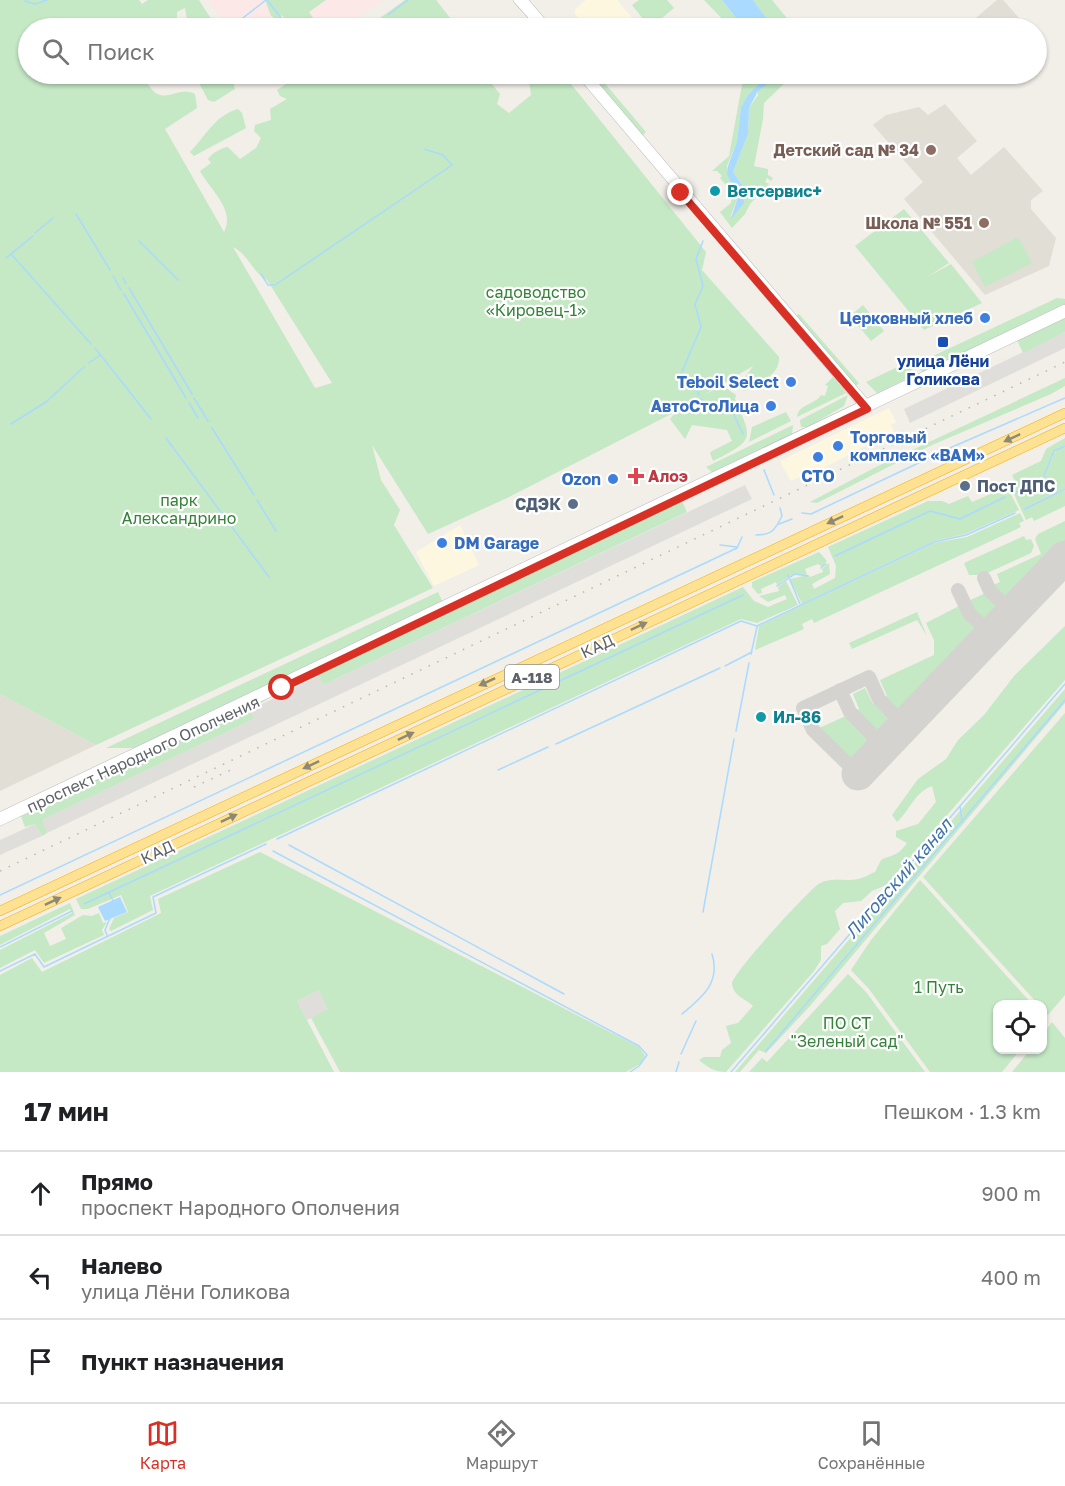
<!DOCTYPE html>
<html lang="ru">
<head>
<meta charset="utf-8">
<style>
  body { margin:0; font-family:"Golos Text",sans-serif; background:#f2f2f2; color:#202124 }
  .controls { position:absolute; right:18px; bottom:18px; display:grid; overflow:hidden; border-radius:12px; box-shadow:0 2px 4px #0004 }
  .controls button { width:54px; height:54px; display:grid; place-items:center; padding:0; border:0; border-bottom:2px solid #e0e0e0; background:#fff; color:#202124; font:30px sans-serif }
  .stop { position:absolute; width:18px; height:18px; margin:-14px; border:4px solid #d93025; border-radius:50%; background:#fff }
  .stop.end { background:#d93025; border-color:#fff; box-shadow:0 2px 6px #0008 }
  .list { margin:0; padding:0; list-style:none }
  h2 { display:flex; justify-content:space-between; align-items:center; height:78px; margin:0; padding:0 24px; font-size:26px }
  h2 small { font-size:20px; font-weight:400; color:#757577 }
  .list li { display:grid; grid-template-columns:39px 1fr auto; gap:18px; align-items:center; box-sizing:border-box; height:84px; padding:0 24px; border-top:2px solid #e0e0e0 }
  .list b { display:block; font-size:22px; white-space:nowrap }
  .list p { margin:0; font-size:20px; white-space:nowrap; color:#757577 }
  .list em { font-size:20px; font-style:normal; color:#757577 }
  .icon { flex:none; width:33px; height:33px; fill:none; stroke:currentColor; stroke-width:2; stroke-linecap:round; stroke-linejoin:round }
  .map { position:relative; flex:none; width:1065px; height:1072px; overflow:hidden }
  .search { position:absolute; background:#fff; box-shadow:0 2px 4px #0004; left:18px; right:18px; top:18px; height:66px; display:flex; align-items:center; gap:15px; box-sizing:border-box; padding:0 21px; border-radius:33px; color:#757577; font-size:22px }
  .sheet { height:330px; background:#fff }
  nav { display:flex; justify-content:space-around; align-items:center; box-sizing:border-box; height:84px; border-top:2px solid #e0e0e0; background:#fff; font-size:16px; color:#757577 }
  nav a { display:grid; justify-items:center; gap:3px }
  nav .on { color:#d93025 }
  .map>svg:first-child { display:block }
</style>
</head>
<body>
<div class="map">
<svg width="1065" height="1072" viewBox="0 0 1065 1072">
  <rect width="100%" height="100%" fill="#f1efe8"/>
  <path fill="#fef7e0" d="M 586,0 L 617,0 L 641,28 L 587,28 L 575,14 L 575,9 Z
    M 889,408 L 896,422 L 891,425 L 894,431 L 822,469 L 820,467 L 791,481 L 780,461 Z
    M 460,525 L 479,565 L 434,586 L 416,552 Z"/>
  <path fill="#e0deda" d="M 1065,332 L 1065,348 L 910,423 L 904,409 Z
    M 745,485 L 752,499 L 47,833 L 42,823 L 42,820 L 254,719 L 250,710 L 319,676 L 323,685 Z
    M 35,824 L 42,836 L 0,855 L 0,840 Z
    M 319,990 L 329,1009 L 307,1020 L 297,1001 Z"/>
  <path fill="#e1ded6" d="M 997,0 L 1003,0 L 1028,28 L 964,28 Z
    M 945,104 L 977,141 L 957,158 L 971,175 L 1004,147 L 1043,191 L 1031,200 L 1031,209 L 1056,238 L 1049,266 L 985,295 L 904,199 L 923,182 L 873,125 L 886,115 L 919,107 L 928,115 Z
    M 0,694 L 96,745 L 0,791 Z"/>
  <path fill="#fce8e6" d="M 208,0 L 383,0 L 342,28 L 229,28 Z"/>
  <path fill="#c5e8c5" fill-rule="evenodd" d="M 0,0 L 139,0 L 142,4 L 148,0 L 199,0 L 217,28 L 183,28 L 188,25 L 185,8 L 177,12 L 177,24 L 172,28 L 28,28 L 28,74 L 138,74 L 142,84 L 148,84 C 163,109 177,84 195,94 L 197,108 L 165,129 L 224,232 C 236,210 210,190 200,171 L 211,163 L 208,159 C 212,153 221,148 228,147 L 240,159 L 256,148 L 261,138 L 254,131 L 255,125 L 271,120 L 270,109 L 287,99 L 280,96 L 277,90 L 301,74 L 496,74 L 487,78 L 500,94 L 497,104 L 509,113 L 531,95 L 529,81 L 535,74 L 563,74 L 706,252 L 702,270 L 779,357 C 780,376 760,381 747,390 L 743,391 L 742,382 L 753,366 L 705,394 L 723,386 L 736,395 L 735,399 C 752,439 756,439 713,461 L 710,453 L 712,451 L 732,441 L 727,430 L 692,425 L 685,439 L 670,419 L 677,411 L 507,498 L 428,534 L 372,445 L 381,480 L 400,510 L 394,525 L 433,588 L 96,745 L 0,694 ZM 233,247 C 248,254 253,273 267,280 L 332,383 L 315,388 Z
    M 265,0 L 326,0 L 309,12 L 320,28 L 292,28 L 282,15 L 278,20 L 271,16 Z
    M 405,0 L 436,0 L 458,28 L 366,28 Z
    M 639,0 L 667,0 L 674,8 L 650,28 L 632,5 Z
    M 704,0 L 722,0 L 744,28 L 731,28 Z
    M 753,0 L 772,0 L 795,28 L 774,28 Z
    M 201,74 L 231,74 L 235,89 L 214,102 L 208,100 L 199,83 Z
    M 590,74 L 597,74 L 646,132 L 643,135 Z
    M 744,74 L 760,74 L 762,86 L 765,85 L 774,74 L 794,74 L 764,103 L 763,119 L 754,166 L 768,169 L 768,175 L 773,178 L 771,181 L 767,178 L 765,182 L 769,184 L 750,204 L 745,214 L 732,228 L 720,212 L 731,203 L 732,192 L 720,178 L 722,176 L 717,171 L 712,171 L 729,156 ZM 757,88 L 758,95 L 749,108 L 748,134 L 733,172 L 742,184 L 744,197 L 730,218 L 738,197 L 729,178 L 727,166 L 737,141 L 741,107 L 748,95 Z
    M 238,109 L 242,113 L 246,128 L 194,156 L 190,152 C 205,137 215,115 238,109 Z
    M 904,209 L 949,263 L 927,277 L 951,264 L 982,303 L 924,330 L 855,246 Z
    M 1018,237 L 1032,263 L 985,287 L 972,262 Z
    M 1057,298 L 1065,299 L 1065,306 L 923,372 L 920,370 L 933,356 Z
    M 863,305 L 884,331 L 871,341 L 850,316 Z
    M 799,314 L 859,383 L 856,386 L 796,316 Z
    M 1065,317 L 1065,332 L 1023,353 L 1017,340 Z
    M 923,355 L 904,380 L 877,393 L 866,382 Z
    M 833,377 L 846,393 L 797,417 C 798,404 815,405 821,395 L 825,396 L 828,386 L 825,385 Z
    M 1065,378 L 1065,386 L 1051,394 L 932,445 L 817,503 L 810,502 L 876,467 Z
    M 848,395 L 844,406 L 808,427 L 801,427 L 800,420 Z
    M 786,412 L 791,421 L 749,442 L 752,427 Z
    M 793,425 L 792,434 L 713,473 L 706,467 Z
    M 1065,438 L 1065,445 C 1049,453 1051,462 1043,476 L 1016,491 L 1043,479 L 1055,451 L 1065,446 L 1065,488 L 1025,508 L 1065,490 L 1065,506 L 1034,521 L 1032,517 L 1026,520 L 1010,485 L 1016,483 L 1012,475 L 1041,461 L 1046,449 Z
    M 1007,487 L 1019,510 L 965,534 L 934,541 L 802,604 L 790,579 L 808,575 L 810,577 L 823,572 L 822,569 L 829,563 L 830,574 L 812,584 L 814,589 L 835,578 L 836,566 L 828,547 L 928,501 L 942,501 L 949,504 L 968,496 L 972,502 Z
    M 682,501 L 687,512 L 323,685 L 319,676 L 305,681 Z
    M 1020,513 L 1024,521 L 1019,523 L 1021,527 L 814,623 L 812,619 L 802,624 L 804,629 L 755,650 L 759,626 L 934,543 L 967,537 Z
    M 1065,521 L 1065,544 L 1011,601 L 1004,601 L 991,586 L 1000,582 L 997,574 L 1041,554 L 1035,539 L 1038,534 Z
    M 1024,536 L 1026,540 L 1031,539 L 1034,546 L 1031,553 L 983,575 L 969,575 L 964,563 Z
    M 819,552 L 827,561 L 822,567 L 818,564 L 805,569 L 807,575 C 793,573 788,577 777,585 L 776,582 L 761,589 L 762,593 L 758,594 L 752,587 L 752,582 Z
    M 786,581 L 798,605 L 757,623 L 741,619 L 150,896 L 153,910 L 111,931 L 109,929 L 114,918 L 128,912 L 121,895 L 88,909 L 81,909 L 76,899 L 743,587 L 754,601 L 768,607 L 787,599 L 785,595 L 768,602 L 759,596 L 779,591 L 778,587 Z
    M 438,592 L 443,603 L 140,748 L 106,748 Z
    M 988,592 L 1001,604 L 1001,611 L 990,623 L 983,623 L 966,602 Z
    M 961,605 L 966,615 L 979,628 L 979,634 L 903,713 L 898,714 L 883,699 L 887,696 L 880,680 L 934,655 L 934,640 L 926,623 Z
    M 917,612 L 927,636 L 917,620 L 852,649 L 849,643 Z
    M 1065,626 L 1065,680 L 886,885 L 872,891 L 861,901 L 843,903 L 835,911 L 840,929 L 827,944 L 821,946 L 821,960 L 814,971 L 726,1072 C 715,1072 708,1068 699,1060 L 704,1057 L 720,1057 L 722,1050 L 731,1043 L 726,1026 L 738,1023 L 753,1006 C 745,998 734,997 732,984 C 731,974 806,894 817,885 C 830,876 845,882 858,879 C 864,878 870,874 875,872 L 881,860 C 893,854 897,857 907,843 L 896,837 L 896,831 L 918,824 L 936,802 L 932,786 C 915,792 910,810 897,822 L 892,815 L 918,779 L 946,759 L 958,740 L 984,715 L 1014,676 Z
    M 865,688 L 873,704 L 877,702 L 893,718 L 894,724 L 883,735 L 878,735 L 854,712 L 859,709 L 853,694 Z
    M 1065,689 L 1065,703 L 810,1006 L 766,1053 L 759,1050 L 740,1072 L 735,1072 Z
    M 272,696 L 250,710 L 254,719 L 42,820 L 47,833 L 42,836 L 35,824 L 25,827 L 21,816 L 34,810 L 35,812 L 62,800 L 61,796 Z
    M 1065,713 L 1065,995 L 1048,1015 L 1043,1010 L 1042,1004 L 1038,1004 L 923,877 Z
    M 848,715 L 873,740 L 873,745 L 857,763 L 850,763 L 817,729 Z
    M 260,852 L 639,1047 L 645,1056 L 640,1064 L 626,1072 L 340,1072 L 311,1018 L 328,1009 L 319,990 L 297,1001 L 334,1072 L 0,1072 L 0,975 L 32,958 L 42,972 L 161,913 L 158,899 Z
    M 920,880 L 1032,1004 L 998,1004 L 998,1050 L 1020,1050 L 1002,1072 L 930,1072 L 869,989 L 851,970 L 871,940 Z
    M 70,903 L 75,915 L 44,933 L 50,946 L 66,939 L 61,928 L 83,915 L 92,916 L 99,913 L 103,923 L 107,922 L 102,930 L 104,935 L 44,963 L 35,950 L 0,968 L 0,950 L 72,913 L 70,909 L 0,945 L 0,936 Z
    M 848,974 L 866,992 L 925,1072 L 749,1072 L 762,1058 L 767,1062 Z
    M 1052,1022 L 1065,1038 L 1065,1072 L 1012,1072 L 1030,1050 L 1042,1050 L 1043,1034 Z"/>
  <path fill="#aadaff" d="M 722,0 L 753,0 L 774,28 L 744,28 Z
    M 760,74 L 774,74 L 770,82 L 758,91 L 749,108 L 748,134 L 733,172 L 743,186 L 744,203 L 731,219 L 738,197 L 727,174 L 728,166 L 737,141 L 741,107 L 748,95 L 759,84 Z
    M 120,897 L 127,912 L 105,921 L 98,907 Z"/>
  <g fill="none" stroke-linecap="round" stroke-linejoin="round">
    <path stroke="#aadaff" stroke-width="1.5" d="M 267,0 L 289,28
      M 25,1 L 35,4 L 47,0
      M 388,15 L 408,0
      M 230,28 L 266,0
      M 311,74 L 316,74
      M 76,214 L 110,270
      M 35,233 L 53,218
      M 139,241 L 158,260
      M 12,255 L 91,344
      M 6,258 L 33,236
      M 159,261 L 178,280
      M 261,274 L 268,285 L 275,285 L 452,165 L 443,155 L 424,149
      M 113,276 L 121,290
      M 123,278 L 126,284
      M 129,288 L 192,394
      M 124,294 L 186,398
      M 95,348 L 151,419
      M 89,363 L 100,355
      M 699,395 L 695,387 L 681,380 L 681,374 L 701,327 L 695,304 L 703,286 L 696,259 L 703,241
      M 194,398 L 208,421
      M 701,399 L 710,411 L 733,413 L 743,434
      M 189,403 L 198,418
      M 11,424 L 46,402 L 84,367
      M 212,428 L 254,495
      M 166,438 L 269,577
      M 764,470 L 774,495
      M 1016,492 L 1043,478 L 1054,451 L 1065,446
      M 257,500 L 276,531
      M 1025,509 L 1065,489
      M 802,513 L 811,514 L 950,448 L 1065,398
      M 779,524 L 792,519
      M 756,535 C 772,535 775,530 782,516 L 780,508
      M 720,545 L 737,547
      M 835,556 L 930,511 L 960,519 L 1005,497
      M 821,568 L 826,564
      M 788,575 L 800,604
      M 777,586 L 795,574 L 808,576
      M 751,654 L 757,627
      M 725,666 L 752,652
      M 736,731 L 749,663
      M 556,744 L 720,668
      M 498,770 L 548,747
      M 960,806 L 962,822
      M 277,839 L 741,621 L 757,626 L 934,542 L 966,535 L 1015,513
      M 289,845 L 564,994
      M 273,851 L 639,1046 L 647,1055 L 639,1066 L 630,1072
      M 109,892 L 113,901
      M 0,895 L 737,548 L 742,537
      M 84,904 L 743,595
      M 703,912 L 734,739
      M 107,935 L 105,930 L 110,918
      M 0,947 L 72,911
      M 0,971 L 35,954 L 44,967 L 156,913 L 153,897 L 266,844
      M 682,1014 C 702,997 721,983 712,954
      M 766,1051 L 1065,700
      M 681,1054 L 696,1021
      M 676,1072 L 679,1062
      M 731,1072 L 1065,684"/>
    <path stroke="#d4d3d0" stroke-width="14" d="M 984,578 L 990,591 L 1012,612
      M 958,590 L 969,613 L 991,635
      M 840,690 L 850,712 L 884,747
      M 858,774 L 813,730 L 803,708 L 869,677 L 879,699 L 904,725"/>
    <path stroke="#d4d3d0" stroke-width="33" d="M 858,774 L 1065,557"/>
    <defs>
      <path id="secondary" d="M 517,0 L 542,28
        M 524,0 L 548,28
        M 580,74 L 864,407
        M 586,74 L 866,403 L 866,406
        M 0,816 L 1065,308
        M 0,822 L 1065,314"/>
      <path id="highway" d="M 0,911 L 1065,413
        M 0,926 L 1065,428"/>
    </defs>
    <use href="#secondary" stroke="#b6babf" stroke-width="8"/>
    <use href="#highway" stroke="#f9ab00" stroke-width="10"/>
    <use href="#secondary" stroke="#fff" stroke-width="7"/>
    <use href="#highway" stroke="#fde293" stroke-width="9"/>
    <path stroke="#b6b7b8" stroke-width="1.5" stroke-dasharray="1.5 8" stroke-linecap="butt" d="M 194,787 L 235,768
      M 0,871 L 1065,362"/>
  </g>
  <defs><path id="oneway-solid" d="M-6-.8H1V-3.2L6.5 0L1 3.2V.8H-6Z" transform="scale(1.5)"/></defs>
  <g fill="#8e8975">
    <use href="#oneway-solid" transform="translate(1012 438) rotate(155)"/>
    <use href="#oneway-solid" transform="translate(835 520) rotate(155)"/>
    <use href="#oneway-solid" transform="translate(639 626) rotate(-25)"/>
    <use href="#oneway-solid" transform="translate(487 682) rotate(155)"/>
    <use href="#oneway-solid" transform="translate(406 736) rotate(-25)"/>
    <use href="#oneway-solid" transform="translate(311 765) rotate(155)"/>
    <use href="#oneway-solid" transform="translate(229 818) rotate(-25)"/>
    <use href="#oneway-solid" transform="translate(53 901) rotate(-25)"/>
  </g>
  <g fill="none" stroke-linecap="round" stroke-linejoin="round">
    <path stroke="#d93025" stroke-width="8" d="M 282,688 L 867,409 L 681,193"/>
  </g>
  <g fill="#8d6e63" stroke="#fff" stroke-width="2">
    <circle cx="931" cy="150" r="6"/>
    <circle cx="984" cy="223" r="6"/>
  </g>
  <g fill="#0f9aa8" stroke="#fff" stroke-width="2">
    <circle cx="715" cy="191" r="6"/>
    <circle cx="761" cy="717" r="6"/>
  </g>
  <g fill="#3f7fe0" stroke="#fff" stroke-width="2">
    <circle cx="985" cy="318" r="6"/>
    <circle cx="791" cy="382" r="6"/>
    <circle cx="771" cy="406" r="6"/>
    <circle cx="838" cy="446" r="6"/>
    <circle cx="818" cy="457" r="6"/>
    <circle cx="613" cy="479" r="6"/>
    <circle cx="442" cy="543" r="6"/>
  </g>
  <rect fill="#1a4fb4" stroke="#fff" stroke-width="2" x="937" y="336" width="12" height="12" rx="3"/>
  <path fill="#e0444e" stroke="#fff" stroke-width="2" d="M633 467h6v6h6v6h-6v6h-6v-6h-6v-6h6z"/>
  <g fill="#5c6f8a" stroke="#fff" stroke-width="2">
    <circle cx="965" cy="486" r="6"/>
    <circle cx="573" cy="504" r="6"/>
  </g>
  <g text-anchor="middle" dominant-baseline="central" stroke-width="4.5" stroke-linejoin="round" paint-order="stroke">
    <rect fill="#fff" stroke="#8f9295" stroke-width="1.5" x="505" y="665" width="54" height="24" rx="4.5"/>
    <g font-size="15" font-weight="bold" fill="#5f6368">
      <text x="532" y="677">А-118</text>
    </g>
    <g font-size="16" font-weight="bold" fill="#785e54" stroke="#fff" text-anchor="end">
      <text x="919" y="150">Детский сад № 34</text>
      <text x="972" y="223">Школа № 551</text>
    </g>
    <g font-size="16" font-weight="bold" fill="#0d838f" stroke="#fff" text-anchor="start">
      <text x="727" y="191">Ветсервис+</text>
      <text x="773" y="717">Ил-86</text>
    </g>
    <g font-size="16" fill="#348238" stroke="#fff">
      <text x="536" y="292">садоводство<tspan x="536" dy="18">«Кировец-1»</tspan></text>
      <text x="179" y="500">парк<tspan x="179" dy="18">Александрино</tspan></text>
      <text x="939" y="987">1 Путь</text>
      <text x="847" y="1023">ПО СТ<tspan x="847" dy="18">"Зеленый сад"</tspan></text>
    </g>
    <g font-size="16" font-weight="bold" fill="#366cbe" stroke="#fff" text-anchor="end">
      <text x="973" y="318">Церковный хлеб</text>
      <text x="779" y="382">Teboil Select</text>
      <text x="759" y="406">АвтоСтоЛица</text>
      <text x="850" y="437" text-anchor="start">Торговый<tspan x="850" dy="18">комплекс «ВАМ»</tspan></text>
      <text x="818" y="476" text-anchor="middle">СТО</text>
      <text x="601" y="479">Ozon</text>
      <text x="454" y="543" text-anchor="start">DM Garage</text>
    </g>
    <g font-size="16" font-weight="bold" fill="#164399" stroke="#fff">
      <text x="943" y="361">улица Лёни<tspan x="943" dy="18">Голикова</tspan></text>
    </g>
    <g font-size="16" font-weight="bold" fill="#be3a42" stroke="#fff" text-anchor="start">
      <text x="648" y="476">Алоэ</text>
    </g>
    <g font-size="16" font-weight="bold" fill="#4e5e75" stroke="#fff" text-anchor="start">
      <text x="977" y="486">Пост ДПС</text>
      <text x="561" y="504" text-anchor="end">СДЭК</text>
    </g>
    <g font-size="16" fill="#5f6368" stroke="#fff">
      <text transform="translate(597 646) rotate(-25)">КАД</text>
      <text transform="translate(143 754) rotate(-25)">проспект Народного Ополчения</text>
      <text transform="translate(157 852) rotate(-25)">КАД</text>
    </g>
    <g font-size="18" font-style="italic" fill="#4174aa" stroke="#fff">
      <text transform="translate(898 878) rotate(-49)">Лиговский канал</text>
    </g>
  </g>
</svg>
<div class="controls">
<button><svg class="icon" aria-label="locate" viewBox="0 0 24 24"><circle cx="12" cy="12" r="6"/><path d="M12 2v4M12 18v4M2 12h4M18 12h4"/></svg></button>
</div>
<div class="stop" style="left:282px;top:688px"></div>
<div class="stop end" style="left:681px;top:193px"></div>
<div class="search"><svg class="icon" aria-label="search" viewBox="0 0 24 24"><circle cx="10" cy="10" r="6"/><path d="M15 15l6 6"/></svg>Поиск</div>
</div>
<section class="sheet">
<h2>17 мин<small>Пешком · 1.3 km</small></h2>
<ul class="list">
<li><svg class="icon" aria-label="ahead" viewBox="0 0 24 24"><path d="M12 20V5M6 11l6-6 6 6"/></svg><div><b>Прямо</b><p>проспект Народного Ополчения</p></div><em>900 m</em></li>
<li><svg class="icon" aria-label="left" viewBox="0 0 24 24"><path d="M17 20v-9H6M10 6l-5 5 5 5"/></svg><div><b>Налево</b><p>улица Лёни Голикова</p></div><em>400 m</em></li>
<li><svg class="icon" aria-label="arrive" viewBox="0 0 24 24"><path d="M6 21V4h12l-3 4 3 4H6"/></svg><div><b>Пункт назначения</b></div></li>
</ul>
</section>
<nav>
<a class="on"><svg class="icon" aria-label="map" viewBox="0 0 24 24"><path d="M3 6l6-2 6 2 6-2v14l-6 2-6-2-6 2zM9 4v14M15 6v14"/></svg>Карта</a>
<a><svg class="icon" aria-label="directions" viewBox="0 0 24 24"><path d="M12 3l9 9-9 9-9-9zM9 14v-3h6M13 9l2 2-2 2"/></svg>Маршрут</a>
<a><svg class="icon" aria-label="saved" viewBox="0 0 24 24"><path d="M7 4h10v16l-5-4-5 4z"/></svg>Сохранённые</a>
</nav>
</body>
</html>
